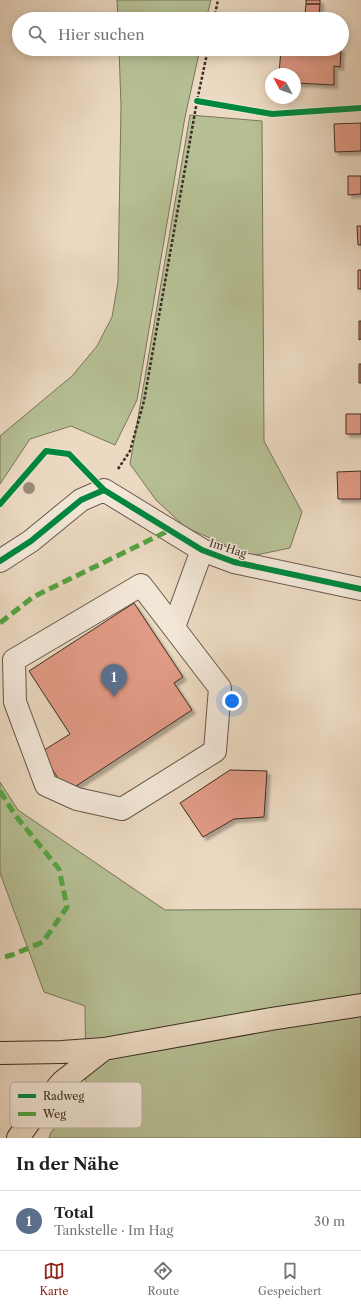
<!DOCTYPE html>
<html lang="de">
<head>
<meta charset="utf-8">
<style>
  body { margin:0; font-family:"Libre Caslon Text",serif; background:#f6f6f6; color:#222 }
  .compass { position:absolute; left:265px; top:68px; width:36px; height:36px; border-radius:50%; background:#fff; box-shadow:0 2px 10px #0003; rotate:311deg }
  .you { position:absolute; left:232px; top:701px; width:14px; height:14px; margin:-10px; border:3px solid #fff; border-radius:50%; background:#1a73e8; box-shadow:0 0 0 6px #1a73e833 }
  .badge { display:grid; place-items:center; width:26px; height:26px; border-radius:50%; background:#8f2418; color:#fff; font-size:13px; font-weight:700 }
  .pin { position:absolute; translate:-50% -33px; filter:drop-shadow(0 1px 2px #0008) }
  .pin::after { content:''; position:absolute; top:21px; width:14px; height:12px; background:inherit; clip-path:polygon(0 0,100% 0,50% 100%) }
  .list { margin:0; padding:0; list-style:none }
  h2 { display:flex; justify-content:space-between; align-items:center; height:52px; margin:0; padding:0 16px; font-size:17px }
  h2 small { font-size:13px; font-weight:400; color:#767676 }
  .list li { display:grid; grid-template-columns:26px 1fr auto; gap:12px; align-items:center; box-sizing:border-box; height:60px; padding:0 16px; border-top:1px solid #e0e0e0 }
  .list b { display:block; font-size:15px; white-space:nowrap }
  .list p { margin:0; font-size:13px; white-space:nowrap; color:#767676 }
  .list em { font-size:13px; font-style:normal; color:#767676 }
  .icon { flex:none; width:22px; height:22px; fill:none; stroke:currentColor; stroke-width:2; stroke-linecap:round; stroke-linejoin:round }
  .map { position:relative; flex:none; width:361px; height:1138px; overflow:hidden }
  .search { position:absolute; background:#fff; box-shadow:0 2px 10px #0003; left:12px; right:12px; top:12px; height:44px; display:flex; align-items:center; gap:10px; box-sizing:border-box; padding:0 14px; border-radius:22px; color:#767676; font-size:15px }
  .sheet { height:112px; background:#fff }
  nav { display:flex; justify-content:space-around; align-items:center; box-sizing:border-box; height:56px; border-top:1px solid #e0e0e0; background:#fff; font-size:11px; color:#767676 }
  nav a { display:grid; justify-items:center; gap:2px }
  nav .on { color:#8f2418 }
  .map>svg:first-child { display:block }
</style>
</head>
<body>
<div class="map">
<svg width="361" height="1138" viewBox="0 0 361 1138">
  <defs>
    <filter id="shadow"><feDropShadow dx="3.5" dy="3.5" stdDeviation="1" flood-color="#0004"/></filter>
  </defs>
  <rect width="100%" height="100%" fill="#ebd9c1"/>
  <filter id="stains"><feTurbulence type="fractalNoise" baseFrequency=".005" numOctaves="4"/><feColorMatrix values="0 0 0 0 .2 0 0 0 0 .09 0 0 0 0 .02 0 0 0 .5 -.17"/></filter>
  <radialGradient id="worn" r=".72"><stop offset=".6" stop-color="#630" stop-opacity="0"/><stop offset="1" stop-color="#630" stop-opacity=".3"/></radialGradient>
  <path fill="#b6bf94" stroke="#79765c" d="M 117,0 L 211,0 L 206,19 L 118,19 Z
    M 119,49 L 200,49 L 185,117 L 137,400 L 115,445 L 71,426 L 30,439 L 0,484 L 0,436 L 72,376 L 97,346 L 112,317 L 118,282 L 121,106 Z
    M 190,115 L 262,121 L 264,441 L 302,512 L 290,548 L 251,556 L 185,527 L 156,500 L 130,464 Z
    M 0,782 L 18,810 L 165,910 L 361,909 L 361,1138 L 49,1138 L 51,1132 L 86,1094 L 85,1006 L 44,992 L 0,873 Z"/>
  <path fill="#e19a85" stroke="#3c2e25" filter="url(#shadow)" d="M 306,0 L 320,0 L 320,4 L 306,4 Z
    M 306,4 L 320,4 L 319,15 L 337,15 L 337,19 L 283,19 L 283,13 L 305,14 Z
    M 281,49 L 341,49 L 340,67 L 334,66 L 334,85 L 295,83 L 295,74 L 279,74 Z
    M 361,123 L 361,151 L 335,152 L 334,124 Z
    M 348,176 L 361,176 L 361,194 L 348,195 Z
    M 357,226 L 361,226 L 361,245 L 358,245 Z
    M 358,270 L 361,270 L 361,289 L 358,289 Z
    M 359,321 L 361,321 L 361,339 L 359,340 Z
    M 359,364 L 361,364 L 361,383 L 359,383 Z
    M 346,414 L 361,414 L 361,434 L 346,434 Z
    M 361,471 L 361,499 L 338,499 L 337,472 Z
    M 134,603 L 183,677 L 174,683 L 192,710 L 67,792 L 41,752 L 70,734 L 29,671 Z
    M 230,770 L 267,771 L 264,817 L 234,819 L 203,837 L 180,803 Z"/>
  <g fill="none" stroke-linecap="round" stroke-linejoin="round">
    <defs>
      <path id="minor" d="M 0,561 L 31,541 L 81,500 L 104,490 L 202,550 L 234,562 L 361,589
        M 141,585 L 220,688 L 215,751 L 122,809 L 77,799 L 46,785 L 15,702 L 14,660 Z
        M 174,627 L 202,550"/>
      <path id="highway" d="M 0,1053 L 62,1052 L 104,1049 L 271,1019 L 361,1005
        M 18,1138 L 37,1111 L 62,1082 L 104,1049"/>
    </defs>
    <use href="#minor" stroke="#68594c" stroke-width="24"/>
    <use href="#highway" stroke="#3c2e25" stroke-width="24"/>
    <path stroke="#3c2e25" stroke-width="2.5" stroke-dasharray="3 2" stroke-linecap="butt" d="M 214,19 L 218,0
      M 118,469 L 130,451 L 144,401 L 197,101 L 208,49"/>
    <use href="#minor" stroke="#f2e6d7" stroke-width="22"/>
    <use href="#highway" stroke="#ebd9c1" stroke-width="22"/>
    <path stroke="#54a442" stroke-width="5" stroke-dasharray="10 5" stroke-linecap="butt" d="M 0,623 L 33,597 L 170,530
      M 0,791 L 15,815 L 59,869 L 67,907 L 43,942 L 12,955 L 0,958"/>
    <defs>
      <path id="cycleway" d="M 197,101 L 272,114 L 361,108
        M 0,504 L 46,451 L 69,454 L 104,490 L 202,550 L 234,562 L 361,589
        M 0,561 L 31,541 L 81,500 L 104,490"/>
    </defs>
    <use href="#cycleway" stroke="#f2e6d7" stroke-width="8"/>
    <use href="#cycleway" stroke="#00873e" stroke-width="6"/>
  </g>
  <circle fill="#988b77" cx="29" cy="488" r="6"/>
  <g text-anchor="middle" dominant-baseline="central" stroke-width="3" stroke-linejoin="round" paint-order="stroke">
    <g font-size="11" fill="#3c2e25" stroke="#f2e6d7">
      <text transform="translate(228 548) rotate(18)">Im Hag</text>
    </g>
  </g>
  <rect x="10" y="1082" width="132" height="46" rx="6" fill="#f2e6d7" stroke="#bbafa2" stroke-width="1"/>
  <rect x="18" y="1094" width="18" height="4" fill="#00873e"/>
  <rect x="18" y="1112" width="18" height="4" fill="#54a442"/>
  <g font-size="11" fill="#3c2e25">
    <text x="43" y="1100">Radweg</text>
    <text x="43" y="1118">Weg</text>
  </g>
  <rect width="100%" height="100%" filter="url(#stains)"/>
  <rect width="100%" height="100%" fill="url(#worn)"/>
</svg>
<svg class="compass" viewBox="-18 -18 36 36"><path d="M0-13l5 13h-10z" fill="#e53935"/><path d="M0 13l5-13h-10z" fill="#767676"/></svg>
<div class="you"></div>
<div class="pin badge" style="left:114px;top:697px;background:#5c6f8a">1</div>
<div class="search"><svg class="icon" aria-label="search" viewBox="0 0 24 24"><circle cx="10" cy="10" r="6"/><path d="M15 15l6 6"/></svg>Hier suchen</div>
</div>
<section class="sheet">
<h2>In der Nähe<small></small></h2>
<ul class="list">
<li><span class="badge" style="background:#5c6f8a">1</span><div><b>Total</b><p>Tankstelle · Im Hag</p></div><em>30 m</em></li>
</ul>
</section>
<nav>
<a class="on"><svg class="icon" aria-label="map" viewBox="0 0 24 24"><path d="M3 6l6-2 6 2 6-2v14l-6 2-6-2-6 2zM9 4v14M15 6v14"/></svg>Karte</a>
<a><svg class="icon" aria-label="directions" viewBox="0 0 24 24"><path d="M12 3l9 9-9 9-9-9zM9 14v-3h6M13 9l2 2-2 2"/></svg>Route</a>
<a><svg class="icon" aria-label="saved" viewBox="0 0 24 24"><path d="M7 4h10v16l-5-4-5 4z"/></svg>Gespeichert</a>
</nav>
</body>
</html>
